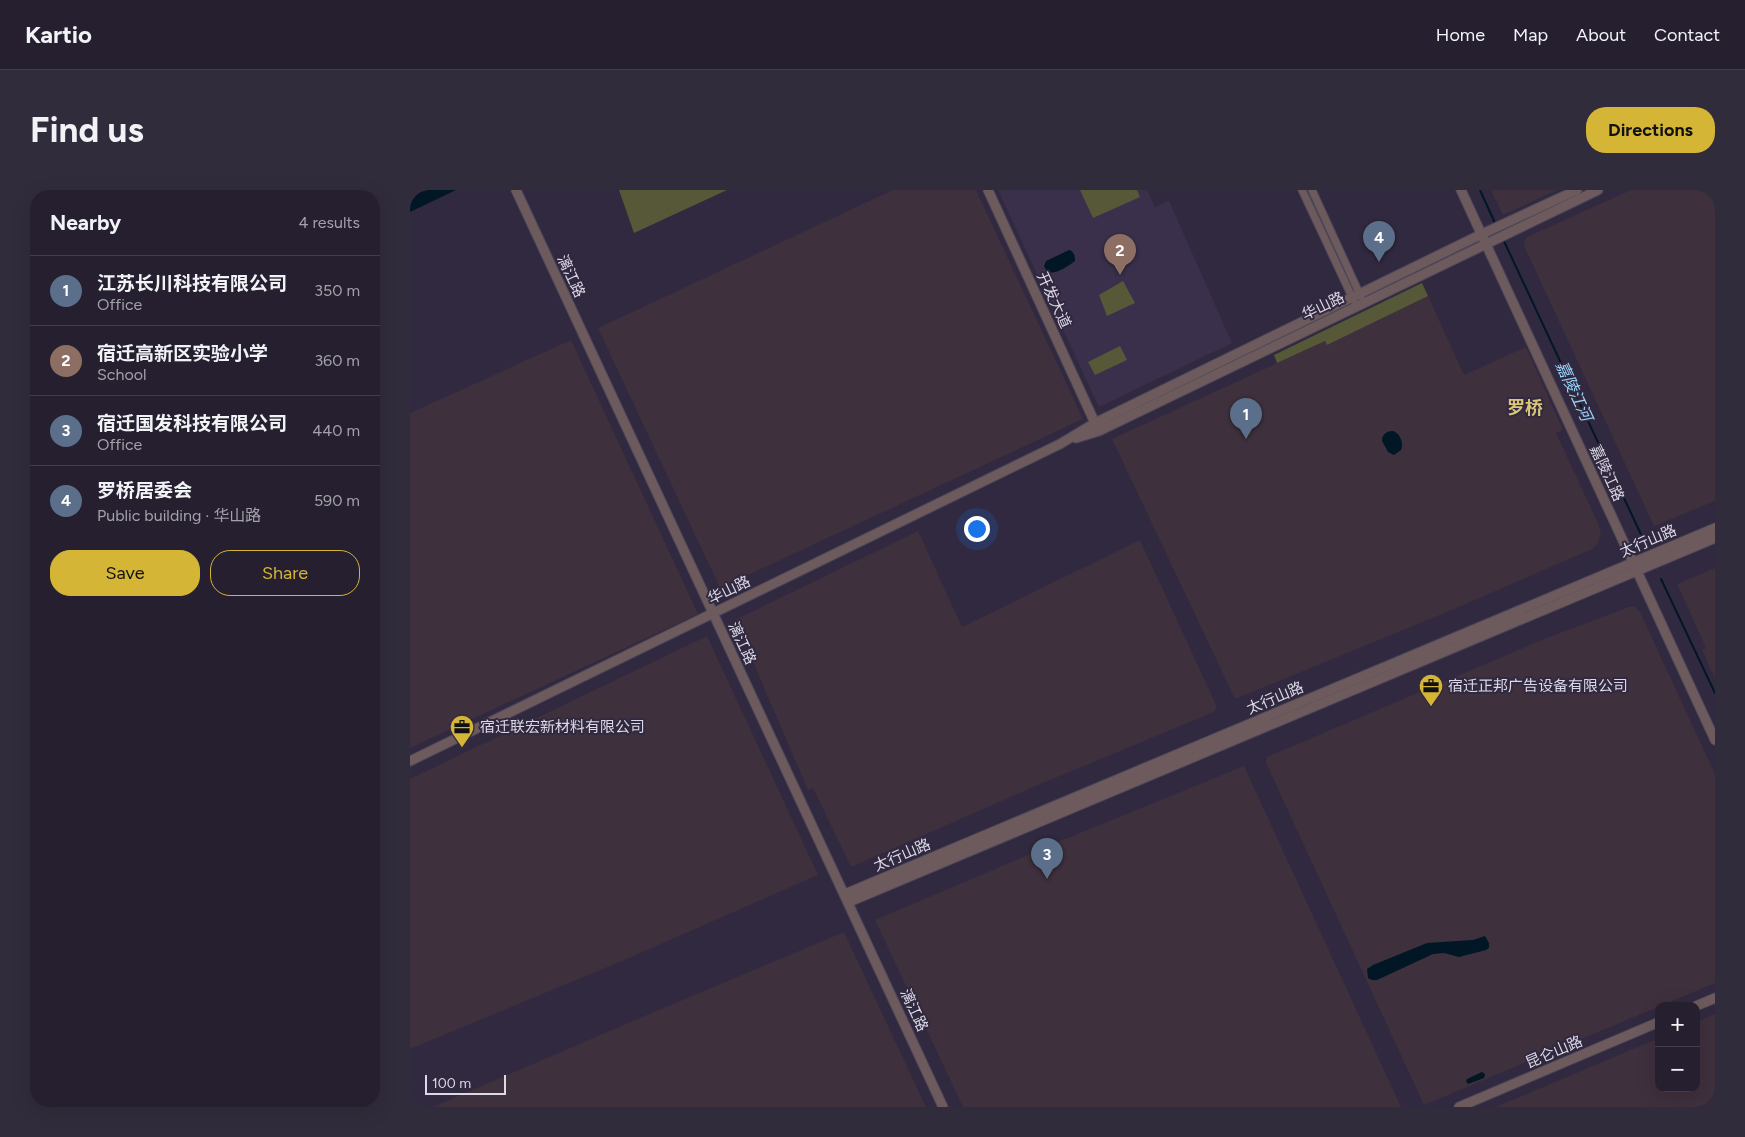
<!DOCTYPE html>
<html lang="en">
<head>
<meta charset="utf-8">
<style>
  body { margin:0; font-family:Figtree,"Noto Sans SC",sans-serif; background:#312c3b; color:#f1f3f6 }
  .controls { position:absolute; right:15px; bottom:15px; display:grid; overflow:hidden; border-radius:10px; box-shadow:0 5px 20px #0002 }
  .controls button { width:45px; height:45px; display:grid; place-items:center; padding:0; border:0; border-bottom:1px solid #423d4b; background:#251f2f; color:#f1f3f6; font:25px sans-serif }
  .scale { position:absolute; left:15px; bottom:12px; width:81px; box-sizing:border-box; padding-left:5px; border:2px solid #dcd8e7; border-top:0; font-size:14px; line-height:18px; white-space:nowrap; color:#dcd8e7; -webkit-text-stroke:4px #31293f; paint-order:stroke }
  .you { position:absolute; left:566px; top:338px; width:18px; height:18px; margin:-12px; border:4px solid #fff; border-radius:50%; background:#1a73e8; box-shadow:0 0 0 8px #1a73e833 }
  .badge { display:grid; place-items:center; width:32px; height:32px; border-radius:50%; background:#d5b535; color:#fff; font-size:16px; font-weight:700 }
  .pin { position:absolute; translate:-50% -41px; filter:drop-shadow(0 1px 2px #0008) }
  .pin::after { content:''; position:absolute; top:26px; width:18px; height:15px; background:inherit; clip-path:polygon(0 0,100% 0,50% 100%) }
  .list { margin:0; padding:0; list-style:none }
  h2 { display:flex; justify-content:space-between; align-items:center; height:65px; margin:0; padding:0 20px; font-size:21px }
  h2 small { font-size:16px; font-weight:400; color:#a3a2aa }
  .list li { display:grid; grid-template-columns:32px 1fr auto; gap:15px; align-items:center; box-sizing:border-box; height:70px; padding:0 20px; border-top:1px solid #423d4b }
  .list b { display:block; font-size:19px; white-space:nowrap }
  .list p { margin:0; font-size:16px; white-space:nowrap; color:#a3a2aa }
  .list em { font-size:16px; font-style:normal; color:#a3a2aa }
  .actions { display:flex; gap:10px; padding:15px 20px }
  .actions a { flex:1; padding:11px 0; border:1px solid #d5b535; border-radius:20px; text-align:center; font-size:18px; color:#d5b535 }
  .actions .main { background:#d5b535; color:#111 }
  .map { position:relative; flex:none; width:1305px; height:917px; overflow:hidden; border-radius:20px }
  header { display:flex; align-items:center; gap:30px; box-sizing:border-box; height:70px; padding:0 25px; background:#251f2f; border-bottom:1px solid #423d4b }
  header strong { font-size:24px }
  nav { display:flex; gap:28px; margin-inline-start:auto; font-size:18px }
  .intro { display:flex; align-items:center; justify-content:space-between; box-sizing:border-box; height:120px; padding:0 30px }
  h1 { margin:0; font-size:35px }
  .button { padding:12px 22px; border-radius:20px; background:#d5b535; color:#111; font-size:18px; font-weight:700 }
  main { display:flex; gap:30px; padding:0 30px }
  aside { flex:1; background:#251f2f; border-radius:20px; box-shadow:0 5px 20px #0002 }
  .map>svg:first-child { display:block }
</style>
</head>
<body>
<header>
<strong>Kartio</strong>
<nav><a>Home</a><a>Map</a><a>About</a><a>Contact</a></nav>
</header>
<div class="intro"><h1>Find us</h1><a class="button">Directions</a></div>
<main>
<aside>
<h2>Nearby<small>4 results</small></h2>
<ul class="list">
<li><span class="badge" style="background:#5c6f8a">1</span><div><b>江苏长川科技有限公司</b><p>Office</p></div><em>350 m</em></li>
<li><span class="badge" style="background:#8d6e63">2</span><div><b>宿迁高新区实验小学</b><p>School</p></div><em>360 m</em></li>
<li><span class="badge" style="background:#5c6f8a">3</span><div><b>宿迁国发科技有限公司</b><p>Office</p></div><em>440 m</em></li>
<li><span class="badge" style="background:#5c6f8a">4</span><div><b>罗桥居委会</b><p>Public building · 华山路</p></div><em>590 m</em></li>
</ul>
<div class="actions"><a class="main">Save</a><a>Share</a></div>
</aside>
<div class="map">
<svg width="1305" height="917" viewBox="0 0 1305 917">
  <rect width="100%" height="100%" fill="#31293f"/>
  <path fill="#3a304c" d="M 588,0 L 737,0 L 745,17 L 759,11 L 822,153 L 689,217 Z"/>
  <path fill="#3e303d" d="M 483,0 L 566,0 L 673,229 L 310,398 L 188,138 Z
    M 1081,0 L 1147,0 L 1093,25 Z
    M 1221,0 L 1305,0 L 1305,311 L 1244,336 L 1115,58 L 1114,53 L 1117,47 Z
    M 1018,106 L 1054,185 L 1116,157 L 1153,240 L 1146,243 L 1188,333 L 1191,344 L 1187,354 L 1182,359 L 1037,422 L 825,509 L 702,249 L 915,151 L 917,155 Z
    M 161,150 L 288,424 L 0,558 L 0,223 Z
    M 508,341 L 552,437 L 730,350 L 807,517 L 804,522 L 628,595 L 441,677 L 403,598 L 398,600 L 325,430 Z
    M 1305,378 L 1305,489 L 1292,460 L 1296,458 L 1267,394 Z
    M 1219,417 L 1225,417 L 1230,422 L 1305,584 L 1305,793 L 1014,915 L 856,573 L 857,567 L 1134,449 Z
    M 297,446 L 408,685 L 212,771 L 0,859 L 0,589 Z
    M 834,576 L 991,917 L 553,917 L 465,730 L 653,650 Z
    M 434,742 L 516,917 L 23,917 L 225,830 Z
    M 1305,824 L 1305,917 L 1086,917 L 1249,848 L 1249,898 L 1286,898 L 1286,832 Z"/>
  <path fill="#565838" d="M 209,0 L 317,0 L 224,43 Z
    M 670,0 L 727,0 L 730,7 L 683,28 Z
    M 713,91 L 725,113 L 697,126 L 689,105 Z
    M 1012,93 L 1018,106 L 917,155 L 915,151 L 867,173 L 864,165 Z
    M 710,156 L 717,170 L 685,185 L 678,172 Z"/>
  <path fill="#011725" d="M 13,0 L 46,0 L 0,22 L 0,6 Z
    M 659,60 C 664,61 665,66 665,71 C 658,76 646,85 637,82 L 634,76 L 636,71 Z
    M 983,241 C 990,243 994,253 991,260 L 984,265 L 978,262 L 972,251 C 972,244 977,241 983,241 Z
    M 1075,746 L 1079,753 L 1079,758 L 1076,760 L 1049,767 L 1034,763 L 1023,764 L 967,790 L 962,790 L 958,788 L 957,779 L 963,775 L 1017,753 L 1063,750 Z
    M 1072,882 L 1075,884 L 1074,888 L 1058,894 L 1056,891 L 1057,889 Z"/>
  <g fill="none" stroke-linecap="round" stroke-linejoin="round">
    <path stroke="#011725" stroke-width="2" d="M 1070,0 L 1085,33
      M 1093,49 L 1235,353
      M 1251,389 L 1305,503"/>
    <defs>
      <path id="minor" d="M 892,0 L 944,111
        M 902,0 L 951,107"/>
      <path id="tertiary" d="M 106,0 L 533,917
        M 578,0 L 685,233
        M 1051,0 L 1305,550
        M 666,248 L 689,241 L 1188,0
        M 0,571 L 650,254 L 685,233 L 1072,44 L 1167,0
        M 435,704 L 1305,338
        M 439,712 L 1305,348
        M 1286,816 L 1305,808
        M 1049,917 L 1249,832"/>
    </defs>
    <use href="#minor" stroke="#4c455a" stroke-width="9"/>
    <use href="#tertiary" stroke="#4c455a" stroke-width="11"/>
    <use href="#minor" stroke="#6c5a5c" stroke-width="7"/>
    <use href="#tertiary" stroke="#6c5a5c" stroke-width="9"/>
  </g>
  <defs>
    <symbol id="office-pin" viewBox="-11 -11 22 30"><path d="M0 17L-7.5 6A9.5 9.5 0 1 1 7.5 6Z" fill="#d5b535" stroke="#31293f"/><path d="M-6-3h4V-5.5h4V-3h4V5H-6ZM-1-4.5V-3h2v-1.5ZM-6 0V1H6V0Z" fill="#111"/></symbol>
  </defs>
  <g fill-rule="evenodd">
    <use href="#office-pin" x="1007" y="482" width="28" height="38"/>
    <use href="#office-pin" x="38" y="523" width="28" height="38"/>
  </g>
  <g text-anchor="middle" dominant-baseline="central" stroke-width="4" stroke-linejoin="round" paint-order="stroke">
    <g font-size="15" fill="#dcd8e7" stroke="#31293f">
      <text transform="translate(161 86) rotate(65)">漓江路</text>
      <text transform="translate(644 110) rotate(65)">开发大道</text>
      <text transform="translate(913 116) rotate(-26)">华山路</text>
      <text transform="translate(1197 283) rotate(65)">嘉陵江路</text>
      <text transform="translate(1238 351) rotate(-23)">太行山路</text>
      <text transform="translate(319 400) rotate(-26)">华山路</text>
      <text transform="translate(332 453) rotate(65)">漓江路</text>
      <text transform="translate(865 508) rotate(-23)">太行山路</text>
      <text transform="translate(492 665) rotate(-23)">太行山路</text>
      <text transform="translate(504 820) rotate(65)">漓江路</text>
      <text transform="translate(1144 862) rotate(-23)">昆仑山路</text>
    </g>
    <g font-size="15" fill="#dcd8e7" stroke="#31293f" text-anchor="start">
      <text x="1038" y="496">宿迁正邦广告设备有限公司</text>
      <text x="70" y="537">宿迁联宏新材料有限公司</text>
    </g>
    <g font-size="16" font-style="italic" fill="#99d4fb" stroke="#31293f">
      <text transform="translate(1164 201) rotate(65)">嘉陵江河</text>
    </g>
    <g font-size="18" font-weight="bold" fill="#dac578" stroke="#31293f">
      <text x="1115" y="218">罗桥</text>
    </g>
  </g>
</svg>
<div class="controls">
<button>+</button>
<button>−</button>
</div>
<div class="scale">100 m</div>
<div class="you"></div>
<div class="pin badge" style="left:836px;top:249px;background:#5c6f8a">1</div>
<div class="pin badge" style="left:710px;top:85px;background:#8d6e63">2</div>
<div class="pin badge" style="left:637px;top:689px;background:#5c6f8a">3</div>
<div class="pin badge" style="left:969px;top:72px;background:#5c6f8a">4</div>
</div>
</main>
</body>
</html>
